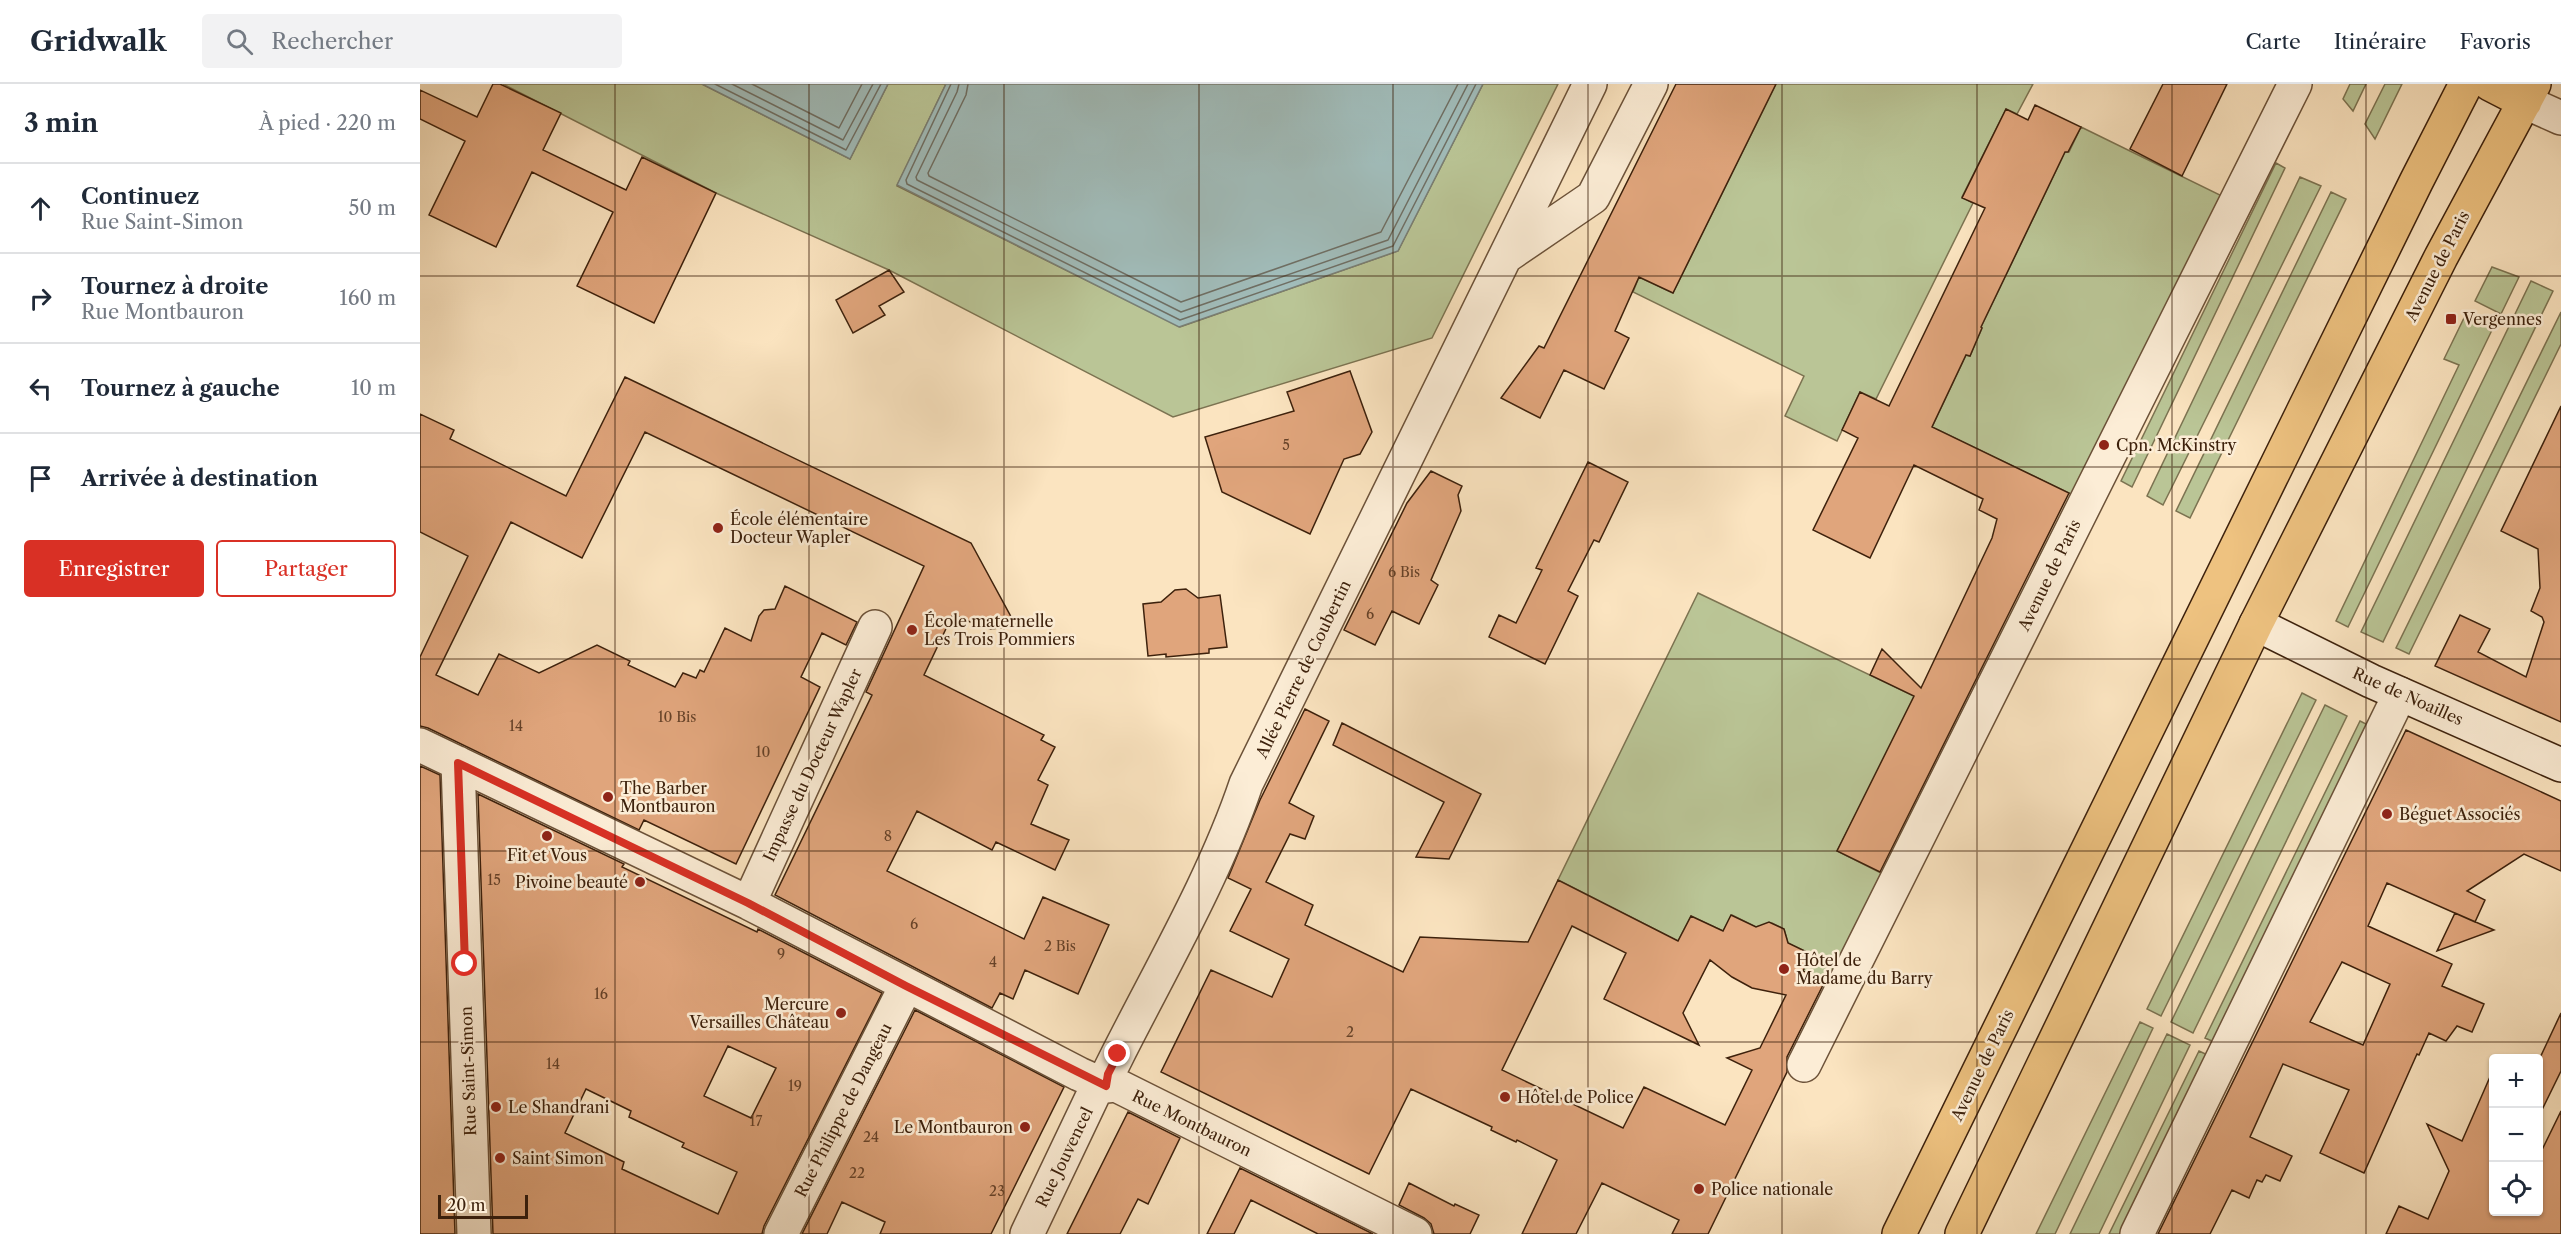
<!DOCTYPE html>
<html lang="fr">
<head>
<meta charset="utf-8">
<style>
  body { margin:0; font-family:"Libre Caslon Text",serif; background:#f2f2f3; color:#1f2937 }
  .controls { position:absolute; right:18px; bottom:18px; display:grid; overflow:hidden; border-radius:6px; box-shadow:0 2px 4px #0004 }
  .controls button { width:54px; height:54px; display:grid; place-items:center; padding:0; border:0; border-bottom:2px solid #e0e1e3; background:#fff; color:#1f2937; font:30px sans-serif }
  .scale { position:absolute; left:18px; bottom:15px; width:90px; box-sizing:border-box; padding-left:6px; border:3px solid #3d210c; border-top:0; font-size:16px; line-height:21px; white-space:nowrap; color:#3d210c; -webkit-text-stroke:4px #fcedd6; paint-order:stroke }
  .stop { position:absolute; width:18px; height:18px; margin:-14px; border:4px solid #d93025; border-radius:50%; background:#fff }
  .stop.end { background:#d93025; border-color:#fff; box-shadow:0 2px 6px #0008 }
  .list { margin:0; padding:0; list-style:none }
  h2 { display:flex; justify-content:space-between; align-items:center; height:78px; margin:0; padding:0 24px; font-size:26px }
  h2 small { font-size:20px; font-weight:400; color:#747a83 }
  .list li { display:grid; grid-template-columns:39px 1fr auto; gap:18px; align-items:center; box-sizing:border-box; height:90px; padding:0 24px; border-top:2px solid #e0e1e3 }
  .list b { display:block; font-size:22px; white-space:nowrap }
  .list p { margin:0; font-size:20px; white-space:nowrap; color:#747a83 }
  .list em { font-size:20px; font-style:normal; color:#747a83 }
  .actions { display:flex; gap:12px; padding:18px 24px }
  .actions a { flex:1; padding:14px 0; border:2px solid #d93025; border-radius:6px; text-align:center; font-size:21px; color:#d93025 }
  .actions .main { background:#d93025; color:#fff }
  .icon { flex:none; width:33px; height:33px; fill:none; stroke:currentColor; stroke-width:2; stroke-linecap:round; stroke-linejoin:round }
  .map { position:relative; flex:none; width:2141px; height:1150px; overflow:hidden }
  header { display:flex; align-items:center; gap:36px; box-sizing:border-box; height:84px; padding:0 30px; background:#fff; border-bottom:2px solid #e0e1e3 }
  header strong { font-size:28px }
  nav { display:flex; gap:33px; margin-inline-start:auto; font-size:21px }
  .search { width:420px; height:54px; background:#f2f2f3; display:flex; align-items:center; gap:15px; box-sizing:border-box; padding:0 21px; border-radius:6px; color:#747a83; font-size:22px }
  main { display:flex }
  aside { flex:1; background:#fff }
  .map>svg:first-child { display:block }
</style>
</head>
<body>
<header>
<strong>Gridwalk</strong>
<div class="search"><svg class="icon" aria-label="search" viewBox="0 0 24 24"><circle cx="10" cy="10" r="6"/><path d="M15 15l6 6"/></svg>Rechercher</div>
<nav><a>Carte</a><a>Itinéraire</a><a>Favoris</a></nav>
</header>
<main>
<aside>
<h2>3 min<small>À pied · 220 m</small></h2>
<ul class="list">
<li><svg class="icon" aria-label="ahead" viewBox="0 0 24 24"><path d="M12 20V5M6 11l6-6 6 6"/></svg><div><b>Continuez</b><p>Rue Saint-Simon</p></div><em>50 m</em></li>
<li><svg class="icon" aria-label="right" viewBox="0 0 24 24"><path d="M7 20v-9h11M14 6l5 5-5 5"/></svg><div><b>Tournez à droite</b><p>Rue Montbauron</p></div><em>160 m</em></li>
<li><svg class="icon" aria-label="left" viewBox="0 0 24 24"><path d="M17 20v-9H6M10 6l-5 5 5 5"/></svg><div><b>Tournez à gauche</b></div><em>10 m</em></li>
<li><svg class="icon" aria-label="arrive" viewBox="0 0 24 24"><path d="M6 21V4h12l-3 4 3 4H6"/></svg><div><b>Arrivée à destination</b></div></li>
</ul>
<div class="actions"><a class="main">Enregistrer</a><a>Partager</a></div>
</aside>
<div class="map">
<svg width="2141" height="1150" viewBox="0 0 2141 1150">
  <rect width="100%" height="100%" fill="#fbe4c0"/>
  <filter id="stains"><feTurbulence type="fractalNoise" baseFrequency=".00333" numOctaves="4"/><feColorMatrix values="0 0 0 0 .2 0 0 0 0 .09 0 0 0 0 .02 0 0 0 .5 -.17"/></filter>
  <radialGradient id="worn" r=".72"><stop offset=".6" stop-color="#630" stop-opacity="0"/><stop offset="1" stop-color="#630" stop-opacity=".3"/></radialGradient>
  <path fill="#bac596" stroke="#7c7351" stroke-width="1.5" d="M 83,0 L 282,0 L 430,75 L 468,0 L 526,0 L 477,102 L 760,243 L 978,167 L 1063,0 L 1138,0 L 1012,254 L 753,333 L 469,186 L 296,109 Z
    M 1356,0 L 1613,0 L 1597,30 L 1586,25 L 1542,113 L 1553,119 L 1456,315 L 1440,308 L 1417,357 L 1365,332 L 1384,292 L 1213,208 L 1219,193 L 1253,209 Z
    M 1930,0 L 1946,0 L 1933,27 L 1923,15 Z
    M 1965,0 L 1982,0 L 1955,55 L 1945,40 Z
    M 1661,43 L 1802,112 L 1655,412 L 1512,343 L 1546,271 L 1550,272 L 1562,244 L 1561,243 L 1645,68 L 1649,68 Z
    M 1856,79 L 1865,84 L 1712,403 L 1701,397 Z
    M 1880,93 L 1901,102 L 1743,421 L 1727,412 Z
    M 1911,108 L 1926,115 L 1770,434 L 1756,427 Z
    M 2072,183 L 2099,193 L 2081,230 L 2055,217 Z
    M 2111,197 L 2133,207 L 1963,558 L 1941,548 Z
    M 2141,228 L 2141,260 L 1989,570 L 1976,564 Z
    M 2045,232 L 2073,244 L 1928,543 L 1916,537 L 2039,281 L 2024,275 Z
    M 1278,509 L 1496,613 L 1417,767 L 1469,793 L 1415,902 L 1383,887 L 1391,870 L 1368,859 L 1364,845 L 1352,839 L 1336,843 L 1312,831 L 1303,847 L 1271,832 L 1258,857 L 1138,796 Z
    M 1882,609 L 1896,616 L 1741,932 L 1727,925 Z
    M 1905,621 L 1927,632 L 1773,949 L 1751,938 Z
    M 1940,637 L 1954,644 L 1799,960 L 1785,954 Z
    M 1720,938 L 1733,944 L 1635,1150 L 1616,1150 Z
    M 1747,950 L 1770,961 L 1679,1150 L 1650,1150 Z
    M 1779,967 L 1792,973 L 1707,1150 L 1689,1150 Z"/>
  <path fill="#a1bdbb" stroke="#797f75" stroke-width="1.5" d="M 282,0 L 468,0 L 430,75 Z
    M 526,0 L 1063,0 L 978,167 L 759,243 L 477,101 Z"/>
  <g fill="none" stroke-linecap="round" stroke-linejoin="round">
    <path stroke="#6f6f64" stroke-width="1.5" d="M 295,0 L 426,66 L 461,0
      M 312,0 L 423,56 L 453,0
      M 332,0 L 419,44 L 442,0
      M 531,0 L 486,96 L 487,100 L 760,236 L 973,162 L 1056,0
      M 539,0 L 537,8 L 496,93 L 497,96 L 761,228 L 968,156 L 1048,0
      M 548,0 L 546,11 L 508,89 L 509,92 L 761,218 L 961,148 L 1038,0"/>
  </g>
  <path fill="#e0a57c" stroke="#3d210c" stroke-width="1.5" fill-rule="evenodd" d="M 73,0 L 80,0 L 141,29 L 123,66 L 206,106 L 222,73 L 296,109 L 234,239 L 157,202 L 193,128 L 112,88 L 76,163 L 9,131 L 45,57 L 0,35 L 0,6 L 57,33 Z
    M 1256,0 L 1356,0 L 1253,209 L 1219,193 L 1195,247 L 1209,254 L 1184,305 L 1144,286 L 1120,334 L 1081,314 L 1119,262 L 1124,264 Z
    M 1743,0 L 1807,0 L 1762,92 L 1710,65 Z
    M 1615,21 L 1661,43 L 1648,68 L 1645,68 L 1561,243 L 1562,244 L 1550,272 L 1546,271 L 1512,343 L 1649,409 L 1460,788 L 1417,767 L 1494,612 L 1450,591 L 1462,565 L 1501,604 L 1572,454 L 1577,435 L 1559,426 L 1563,415 L 1494,381 L 1450,474 L 1393,446 L 1438,354 L 1422,346 L 1440,308 L 1469,322 L 1565,124 L 1542,114 L 1586,25 L 1608,36 Z
    M 469,186 L 484,208 L 459,222 L 465,231 L 433,249 L 416,216 Z
    M 930,287 L 952,348 L 940,370 L 924,375 L 890,450 L 802,408 L 785,353 L 874,327 L 867,308 Z
    M 205,293 L 551,459 L 596,542 L 571,545 L 559,542 L 533,530 L 504,591 L 624,651 L 621,656 L 635,663 L 618,696 L 628,701 L 611,740 L 649,756 L 635,786 L 576,758 L 572,766 L 497,727 L 467,787 L 604,855 L 623,813 L 689,841 L 658,910 L 605,886 L 593,915 L 580,909 L 572,924 L 355,811 L 452,611 L 446,608 L 504,482 L 225,348 L 162,474 L 91,438 L 16,591 L 58,611 L 79,570 L 119,589 L 177,561 L 210,577 L 208,581 L 255,603 L 263,589 L 276,594 L 280,586 L 284,588 L 305,544 L 331,557 L 339,532 L 344,526 L 355,525 L 365,502 L 437,538 L 426,561 L 402,549 L 381,593 L 400,603 L 316,780 L 224,736 L 219,746 L 8,644 L 0,642 L 0,573 L 48,472 L 0,448 L 0,330 L 34,346 L 30,355 L 146,412 Z
    M 2141,322 L 2141,638 L 2015,582 L 2040,531 L 2070,545 L 2058,568 L 2106,593 L 2124,538 L 2122,533 L 2111,527 L 2120,504 L 2118,465 L 2081,447 Z
    M 1168,378 L 1208,398 L 1179,458 L 1174,456 L 1148,507 L 1158,512 L 1125,580 L 1069,553 L 1079,531 L 1096,539 L 1122,486 L 1116,484 Z
    M 1011,387 L 1042,402 L 1038,411 L 1041,427 L 1011,496 L 1018,501 L 999,540 L 972,527 L 955,561 L 924,546 L 987,419 Z
    M 766,505 L 778,514 L 800,511 L 807,563 L 789,565 L 789,569 L 746,573 L 746,570 L 728,572 L 723,520 L 741,518 L 755,506 Z
    M 885,625 L 909,637 L 869,719 L 894,732 L 885,755 L 870,750 L 846,798 L 893,821 L 885,841 L 983,888 L 1000,853 L 1108,858 L 1138,796 L 1258,857 L 1271,832 L 1303,847 L 1311,831 L 1336,843 L 1349,838 L 1364,845 L 1368,859 L 1391,870 L 1383,887 L 1405,897 L 1367,973 L 1367,988 L 1288,1150 L 1252,1150 L 1259,1136 L 1182,1099 L 1156,1150 L 1102,1150 L 1137,1076 L 1097,1056 L 1096,1058 L 1071,1046 L 1072,1043 L 991,1005 L 949,1090 L 741,988 L 791,886 L 852,913 L 869,875 L 810,847 L 831,805 L 808,794 L 840,716 ZM 1152,842 L 1206,869 L 1184,915 L 1279,961 L 1263,929 L 1290,876 L 1312,893 L 1332,904 L 1366,911 L 1340,964 L 1307,974 L 1332,986 L 1305,1041 L 1224,1003 L 1203,1044 L 1082,986 Z
    M 922,639 L 1061,710 L 1029,775 L 996,773 L 1024,718 L 913,661 Z
    M 1986,646 L 2141,717 L 2141,787 L 2104,770 L 2047,807 L 2065,816 L 2055,838 L 1967,799 L 1948,842 L 2032,880 L 2022,902 L 2064,920 L 2052,948 L 2037,942 L 2026,957 L 2009,949 L 1999,971 L 1997,970 L 1944,1089 L 1900,1069 L 1929,1006 L 1863,980 L 1830,1053 L 1872,1072 L 1860,1097 L 1846,1091 L 1842,1098 L 1837,1096 L 1829,1114 L 1812,1106 L 1790,1150 L 1738,1150 ZM 1922,878 L 1970,900 L 1943,961 L 1890,938 Z
    M 0,682 L 20,691 L 35,1150 L 0,1150 Z
    M 58,710 L 204,780 L 202,783 L 337,848 L 338,845 L 462,909 L 344,1142 L 342,1150 L 73,1150 ZM 308,962 L 356,984 L 331,1034 L 284,1012 ZM 166,1005 L 211,1027 L 209,1033 L 264,1059 L 262,1063 L 317,1088 L 298,1130 L 202,1085 L 204,1078 L 145,1049 Z
    M 2035,829 L 2074,846 L 2017,867 Z
    M 495,926 L 644,1003 L 571,1150 L 460,1150 L 465,1138 L 422,1118 L 407,1150 L 382,1150 Z
    M 2141,929 L 2141,987 L 2118,1034 L 2118,978 Z
    M 2073,986 L 2073,1128 L 2118,1128 L 2118,1074 L 2141,1027 L 2141,1150 L 1966,1150 L 1979,1122 L 2008,1135 L 2029,1087 L 2007,1040 L 2042,1057 Z
    M 708,1028 L 760,1054 L 728,1120 L 718,1115 L 700,1150 L 647,1150 Z
    M 820,1084 L 953,1150 L 898,1150 L 831,1116 L 814,1150 L 787,1150 Z
    M 989,1099 L 1034,1122 L 1035,1120 L 1059,1131 L 1050,1150 L 1014,1150 L 1011,1140 L 1004,1134 L 979,1121 Z"/>
  <g fill="none" stroke-linecap="round" stroke-linejoin="round">
    <defs>
      <path id="street" d="M 2105,18 L 2141,34
        M 1088,171 L 1173,113 L 1231,0
        M 0,661 L 329,819 L 659,990 L 686,1002 L 696,1001 L 995,1150
        M 38,679 L 54,1150
        M 329,819 L 455,543
        M 1384,981 L 1875,0
        M 361,1150 L 486,902
        M 607,1150 L 676,1005 L 686,1002 L 688,990 L 698,970 C 742,883 795,792 826,700 L 1170,0
        M 1717,1150 L 1980,610"/>
      <path id="secondary" d="M 1836,540 L 1951,597 L 2141,681"/>
      <path id="primary" d="M 2070,0 L 2105,18
        M 1479,1150 L 1996,98 L 2046,0
        M 1542,1150 L 1836,540 L 2021,173 L 2114,0"/>
    </defs>
    <use href="#street" stroke="#6c5239" stroke-width="36"/>
    <use href="#secondary" stroke="#3d210c" stroke-width="36"/>
    <use href="#primary" stroke="#3d210c" stroke-width="36"/>
    <use href="#street" stroke="#fcedd6" stroke-width="33"/>
    <use href="#secondary" stroke="#fcedd6" stroke-width="33"/>
    <use href="#primary" stroke="#eec280" stroke-width="33"/>
  </g>
  <g fill="none" stroke-linecap="round" stroke-linejoin="round">
    <path stroke="#d93025" stroke-width="8" d="M 45,880 L 38,679 L 328,819 L 486,902 L 686,1002 L 688,990 L 698,970"/>
  </g>
  <path fill="none" stroke="#3d210c" stroke-width="1.5" stroke-opacity="0.55" d="M 195,0 L 195,1150M 389,0 L 389,1150M 584,0 L 584,1150M 779,0 L 779,1150M 973,0 L 973,1150M 1168,0 L 1168,1150M 1362,0 L 1362,1150M 1557,0 L 1557,1150M 1752,0 L 1752,1150M 1946,0 L 1946,1150M 0,192 L 2141,192M 0,383 L 2141,383M 0,575 L 2141,575M 0,767 L 2141,767M 0,958 L 2141,958"/>
  <g fill="#8f2418" stroke="#fcedd6" stroke-width="2">
    <rect x="2025" y="229" width="12" height="12" rx="3"/>
    <circle cx="1684" cy="361" r="6"/>
    <circle cx="298" cy="444" r="6"/>
    <circle cx="492" cy="546" r="6"/>
    <circle cx="188" cy="713" r="6"/>
    <circle cx="1967" cy="730" r="6"/>
    <circle cx="127" cy="752" r="6"/>
    <circle cx="220" cy="798" r="6"/>
    <circle cx="1364" cy="885" r="6"/>
    <circle cx="421" cy="929" r="6"/>
    <circle cx="1085" cy="1013" r="6"/>
    <circle cx="76" cy="1023" r="6"/>
    <circle cx="605" cy="1043" r="6"/>
    <circle cx="80" cy="1074" r="6"/>
    <circle cx="1279" cy="1105" r="6"/>
  </g>
  <g text-anchor="middle" dominant-baseline="central" stroke-width="5" stroke-linejoin="round" paint-order="stroke">
    <g font-size="14" fill="#664228">
      <text x="866" y="361">5</text>
      <text x="984" y="488">6 Bis</text>
      <text x="950" y="530">6</text>
      <text x="257" y="633">10 Bis</text>
      <text x="96" y="642">14</text>
      <text x="343" y="668">10</text>
      <text x="468" y="752">8</text>
      <text x="74" y="796">15</text>
      <text x="494" y="840">6</text>
      <text x="640" y="862">2 Bis</text>
      <text x="361" y="870">9</text>
      <text x="573" y="878">4</text>
      <text x="181" y="910">16</text>
      <text x="930" y="948">2</text>
      <text x="133" y="980">14</text>
      <text x="375" y="1002">19</text>
      <text x="336" y="1037">17</text>
      <text x="451" y="1053">24</text>
      <text x="437" y="1089">22</text>
      <text x="577" y="1107">23</text>
    </g>
    <g font-size="16" fill="#3d210c" stroke="#fcedd6">
      <text transform="translate(2017 182) rotate(-63)">Avenue de Paris</text>
      <text transform="translate(1629 491) rotate(-64)">Avenue de Paris</text>
      <text transform="translate(883 585) rotate(-64)">Allée Pierre de Coubertin</text>
      <text transform="translate(1988 612) rotate(24)">Rue de Noailles</text>
      <text transform="translate(392 681) rotate(-65)">Impasse du Docteur Wapler</text>
      <text transform="translate(1562 981) rotate(-64)">Avenue de Paris</text>
      <text transform="translate(48 987) rotate(-92)">Rue Saint-Simon</text>
      <text transform="translate(423 1026) rotate(-63)">Rue Philippe de Dangeau</text>
      <text transform="translate(772 1039) rotate(26)">Rue Montbauron</text>
      <text transform="translate(644 1073) rotate(-64)">Rue Jouvencel</text>
    </g>
    <g font-size="16" fill="#3d210c" stroke="#fcedd6" text-anchor="start">
      <text x="2043" y="235">Vergennes</text>
      <text x="1696" y="361">Cpn. McKinstry</text>
      <text x="310" y="435">École élémentaire<tspan x="310" dy="18">Docteur Wapler</tspan></text>
      <text x="504" y="537">École maternelle<tspan x="504" dy="18">Les Trois Pommiers</tspan></text>
      <text x="200" y="704">The Barber<tspan x="200" dy="18">Montbauron</tspan></text>
      <text x="1979" y="730">Béguet Associés</text>
      <text x="127" y="771" text-anchor="middle">Fit et Vous</text>
      <text x="208" y="798" text-anchor="end">Pivoine beauté</text>
      <text x="1376" y="876">Hôtel de<tspan x="1376" dy="18">Madame du Barry</tspan></text>
      <text x="409" y="920" text-anchor="end">Mercure<tspan x="409" dy="18">Versailles Château</tspan></text>
      <text x="1097" y="1013">Hôtel de Police</text>
      <text x="88" y="1023">Le Shandrani</text>
      <text x="593" y="1043" text-anchor="end">Le Montbauron</text>
      <text x="92" y="1074">Saint Simon</text>
      <text x="1291" y="1105">Police nationale</text>
    </g>
  </g>
  <rect width="100%" height="100%" filter="url(#stains)"/>
  <rect width="100%" height="100%" fill="url(#worn)"/>
</svg>
<div class="controls">
<button>+</button>
<button>−</button>
<button><svg class="icon" aria-label="locate" viewBox="0 0 24 24"><circle cx="12" cy="12" r="6"/><path d="M12 2v4M12 18v4M2 12h4M18 12h4"/></svg></button>
</div>
<div class="scale">20 m</div>
<div class="stop" style="left:45px;top:880px"></div>
<div class="stop end" style="left:698px;top:970px"></div>
</div>
</main>
</body>
</html>
